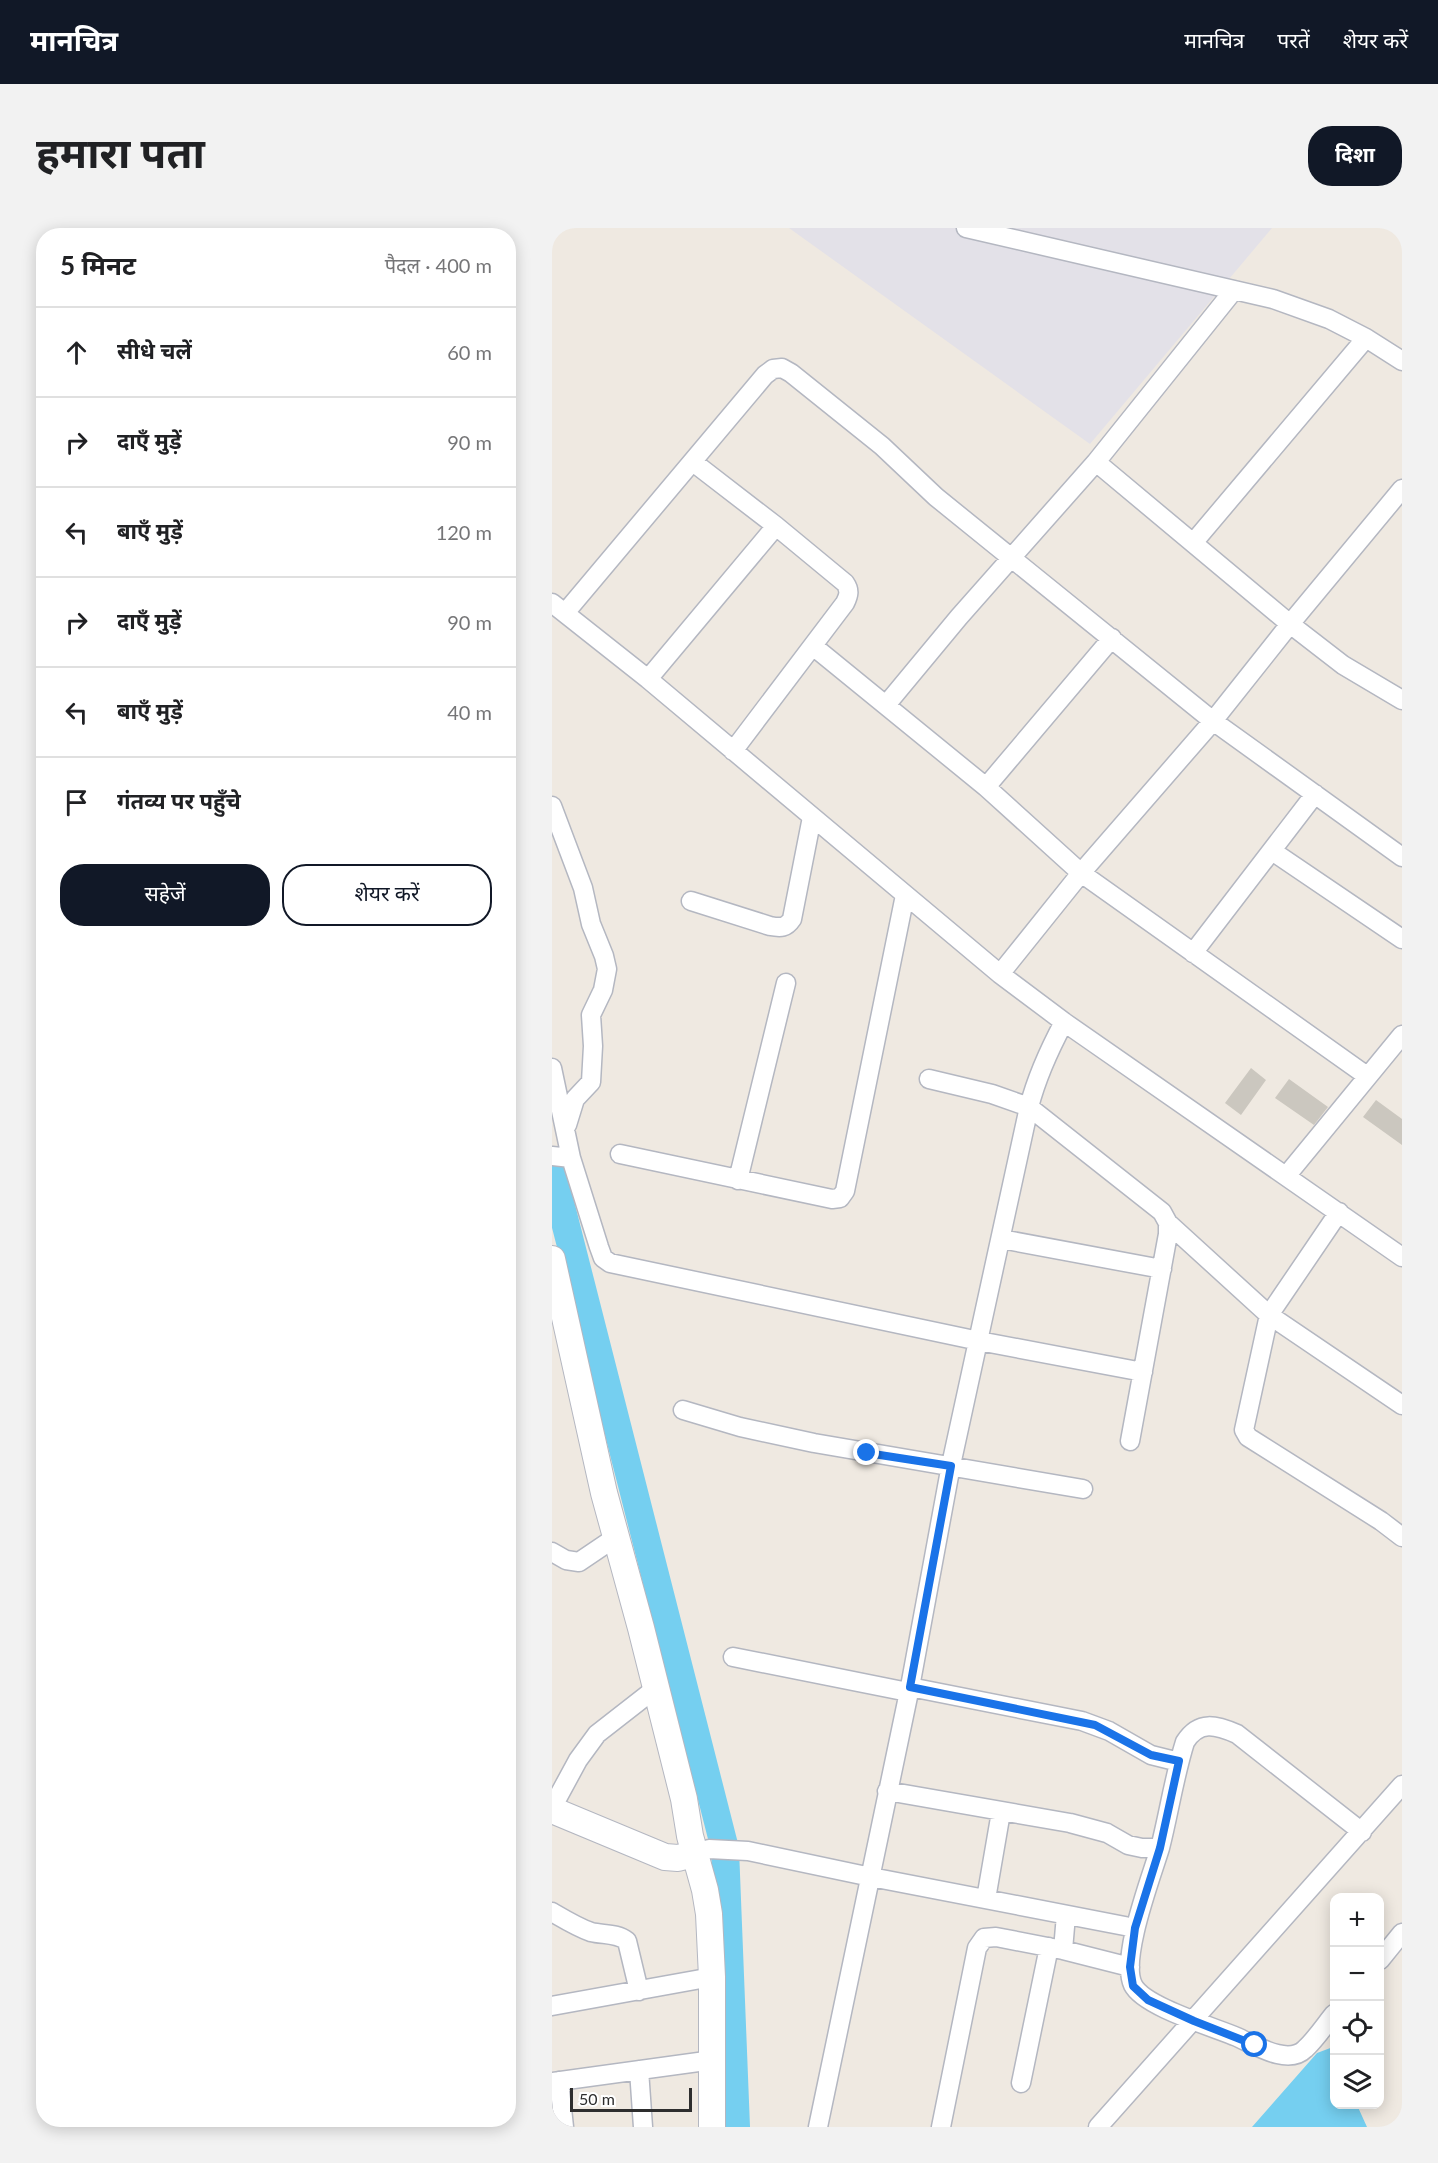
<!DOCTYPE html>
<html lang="hi">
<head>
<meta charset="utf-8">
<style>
  body { margin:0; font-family:Lato,"Noto Sans Devanagari",sans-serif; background:#f2f2f2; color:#202124 }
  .controls { position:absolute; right:18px; bottom:18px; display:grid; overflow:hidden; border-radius:12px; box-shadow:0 3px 15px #0003 }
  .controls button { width:54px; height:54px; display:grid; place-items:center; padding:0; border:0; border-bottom:2px solid #e0e0e0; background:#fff; color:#202124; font:30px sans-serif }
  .scale { position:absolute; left:18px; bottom:15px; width:122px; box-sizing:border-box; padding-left:6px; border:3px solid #2e2e2e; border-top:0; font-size:16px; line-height:21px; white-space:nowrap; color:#2e2e2e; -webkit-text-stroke:4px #fff; paint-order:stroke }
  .stop { position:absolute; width:18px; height:18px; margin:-14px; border:4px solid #1a73e8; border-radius:50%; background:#fff }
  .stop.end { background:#1a73e8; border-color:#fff; box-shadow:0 2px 6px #0008 }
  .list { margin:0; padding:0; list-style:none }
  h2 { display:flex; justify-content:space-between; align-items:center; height:78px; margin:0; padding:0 24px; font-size:26px }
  h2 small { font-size:20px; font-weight:400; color:#757577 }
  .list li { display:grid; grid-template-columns:39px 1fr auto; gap:18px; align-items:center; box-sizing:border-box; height:90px; padding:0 24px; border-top:2px solid #e0e0e0 }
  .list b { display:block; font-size:22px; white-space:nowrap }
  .list em { font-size:20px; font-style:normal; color:#757577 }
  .actions { display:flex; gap:12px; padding:18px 24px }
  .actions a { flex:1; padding:14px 0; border:2px solid #111827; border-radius:24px; text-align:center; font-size:21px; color:#111827 }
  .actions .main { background:#111827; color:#fff }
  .icon { flex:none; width:33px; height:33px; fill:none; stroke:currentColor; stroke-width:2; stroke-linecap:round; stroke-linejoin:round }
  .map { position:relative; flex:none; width:850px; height:1899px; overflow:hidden; border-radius:24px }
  header { display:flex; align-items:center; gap:36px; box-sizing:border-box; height:84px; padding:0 30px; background:#111827; color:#fff }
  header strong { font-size:28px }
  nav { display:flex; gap:33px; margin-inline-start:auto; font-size:21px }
  .intro { display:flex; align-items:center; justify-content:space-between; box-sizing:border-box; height:144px; padding:0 36px }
  h1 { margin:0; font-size:42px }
  .button { padding:15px 27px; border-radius:24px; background:#111827; color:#fff; font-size:21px; font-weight:700 }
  main { display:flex; gap:36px; padding:0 36px }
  aside { flex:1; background:#fff; border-radius:24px; box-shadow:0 3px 15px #0003 }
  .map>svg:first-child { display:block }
</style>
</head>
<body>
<header>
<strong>मानचित्र</strong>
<nav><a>मानचित्र</a><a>परतें</a><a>शेयर करें</a></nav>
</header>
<div class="intro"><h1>हमारा पता</h1><a class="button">दिशा</a></div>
<main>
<aside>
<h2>5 मिनट<small>पैदल · 400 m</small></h2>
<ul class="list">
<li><svg class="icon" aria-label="ahead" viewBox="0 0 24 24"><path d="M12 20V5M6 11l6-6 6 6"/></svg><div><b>सीधे चलें</b></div><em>60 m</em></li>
<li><svg class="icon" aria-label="right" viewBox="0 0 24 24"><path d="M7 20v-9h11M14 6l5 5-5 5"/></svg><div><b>दाएँ मुड़ें</b></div><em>90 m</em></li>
<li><svg class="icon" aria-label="left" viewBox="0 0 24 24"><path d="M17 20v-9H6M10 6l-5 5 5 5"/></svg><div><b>बाएँ मुड़ें</b></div><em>120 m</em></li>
<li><svg class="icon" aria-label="right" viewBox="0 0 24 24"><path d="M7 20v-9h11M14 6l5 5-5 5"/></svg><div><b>दाएँ मुड़ें</b></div><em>90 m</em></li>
<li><svg class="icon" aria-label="left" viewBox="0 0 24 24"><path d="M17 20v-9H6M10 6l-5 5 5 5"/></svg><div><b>बाएँ मुड़ें</b></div><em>40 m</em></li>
<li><svg class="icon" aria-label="arrive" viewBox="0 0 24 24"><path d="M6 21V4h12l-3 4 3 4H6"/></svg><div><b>गंतव्य पर पहुँचे</b></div></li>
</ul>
<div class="actions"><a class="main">सहेजें</a><a>शेयर करें</a></div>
</aside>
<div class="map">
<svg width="850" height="1899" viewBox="0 0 850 1899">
  <rect width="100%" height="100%" fill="#efe9e1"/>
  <path fill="#e3e1e8" d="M 237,0 L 720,0 L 538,216 Z"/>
  <path fill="#75cff0" d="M 781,1819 L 782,1824 L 782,1876 L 805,1877 L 815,1899 L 700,1899 L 765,1825 Z"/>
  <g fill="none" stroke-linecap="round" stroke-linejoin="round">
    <path stroke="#75cff0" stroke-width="28" d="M 0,943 L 173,1621 L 184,1899"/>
  </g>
  <path fill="#cbc7bf" d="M 699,840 L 714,852 L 689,887 L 673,875 Z
    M 737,851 L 776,879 L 762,897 L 723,870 Z
    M 824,872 L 850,891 L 850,917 L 811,889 Z"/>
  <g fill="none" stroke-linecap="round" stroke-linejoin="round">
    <defs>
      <path id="street" d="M 414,0 L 721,71 L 777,91 L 814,110 L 850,133
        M 141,234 L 224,298 L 293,355 C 298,362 297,367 293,375 L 181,523
        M 544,234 L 738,396 L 791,437 L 850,472
        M 850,261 L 738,396 L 661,493 L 529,645 L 448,746 L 512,794 L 850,1029
        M 641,315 L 814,110
        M 0,375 L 96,451 L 448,746
        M 13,385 L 213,147 L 221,141 L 230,140 L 239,145 L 330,218 L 384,269 L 661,493 L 850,629
        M 261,418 L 434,559 L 529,645 L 815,848
        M 96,451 L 224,298
        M 334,477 L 407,389 L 544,234 L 682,62
        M 434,559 L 560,410
        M 0,578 L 31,660 L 39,696 L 52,728 L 55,741 L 51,762 L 39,787 L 41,818 L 39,854 L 23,871 L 15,897
        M 720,623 L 850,711
        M 139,673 L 218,698 C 229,700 234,700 240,691 L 260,589
        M 641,725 L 763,566
        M 0,840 L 19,930 L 47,1019 L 51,1030 L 58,1035 L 427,1113 L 591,1144
        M 377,851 L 440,866 L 477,879 L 610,984 L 616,995 L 616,1006 L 578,1213
        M 68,926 L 280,971 L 288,970 L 293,963 L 353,667
        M 0,928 L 19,930
        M 735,947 L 850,807
        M 186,952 L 234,755
        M 787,984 L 717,1087 L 692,1202 L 696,1209 L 829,1293 L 850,1309
        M 616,995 L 717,1087 L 850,1177
        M 449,1011 L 610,1041
        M 131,1182 L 188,1199 L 262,1215 L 531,1261
        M 0,1324 L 14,1332 L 27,1334 L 64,1309
        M 181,1429 L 356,1464
        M 358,1459 L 530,1493 L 557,1503 L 599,1527 L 627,1534
        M 335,1563 L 518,1595 L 555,1605 L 576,1617 L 590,1620 L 608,1620
        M 0,1580 L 26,1532 L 45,1506 L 104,1460
        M 142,1626 L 157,1621 L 196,1623 L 319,1649 L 583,1700
        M 434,1671 L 449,1584
        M 0,1684 C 12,1691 25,1699 39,1704 C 51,1707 65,1705 75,1713 L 87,1763
        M 511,1722 L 514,1687
        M 828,1732 L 850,1705
        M 0,1778 L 160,1749
        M 782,1786 C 773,1797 764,1811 753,1821 C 736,1838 703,1817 685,1809 C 662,1799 592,1779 581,1757 C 568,1730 599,1650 608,1620 C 617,1585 622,1549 633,1514 C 647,1492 664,1497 685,1506 L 810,1604
        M 87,1842 L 91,1899
        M 7,1853 L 12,1899
        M 0,1854 L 161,1832
        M 469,1855 L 497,1719
        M 266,1899 L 358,1459 L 399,1237 L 477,879 C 485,848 497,822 512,794
        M 389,1899 L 425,1720 L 432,1710 L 444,1709 L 511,1722 L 578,1739
        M 546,1899 L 850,1557"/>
      <path id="secondary" d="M 0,1031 L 52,1265 L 89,1400 L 132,1571 L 138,1608 L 153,1662 L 157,1686 L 160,1749 L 160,1899
        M 0,1582 L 113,1629 L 126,1630 L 142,1626"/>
    </defs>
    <use href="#street" stroke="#b4b7c1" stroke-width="21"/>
    <use href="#secondary" stroke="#b4b7c1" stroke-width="28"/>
    <use href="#street" stroke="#fff" stroke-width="18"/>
    <use href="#secondary" stroke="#fff" stroke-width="26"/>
  </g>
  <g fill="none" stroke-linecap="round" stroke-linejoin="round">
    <path stroke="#1a73e8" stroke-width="8" d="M 315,1225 L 399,1238 L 358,1459 L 543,1497 L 599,1527 L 627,1533 L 608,1620 L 583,1700 L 578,1739 L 581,1758 L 596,1772 L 642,1793 L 703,1817"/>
  </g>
</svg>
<div class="controls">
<button>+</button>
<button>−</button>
<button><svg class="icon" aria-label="locate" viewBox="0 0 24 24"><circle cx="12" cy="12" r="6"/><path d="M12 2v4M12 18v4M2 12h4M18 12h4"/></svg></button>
<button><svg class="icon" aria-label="layers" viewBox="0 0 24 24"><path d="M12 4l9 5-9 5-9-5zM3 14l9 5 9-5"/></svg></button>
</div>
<div class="scale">50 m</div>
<div class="stop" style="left:703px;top:1817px"></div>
<div class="stop end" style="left:315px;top:1225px"></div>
</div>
</main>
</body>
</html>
